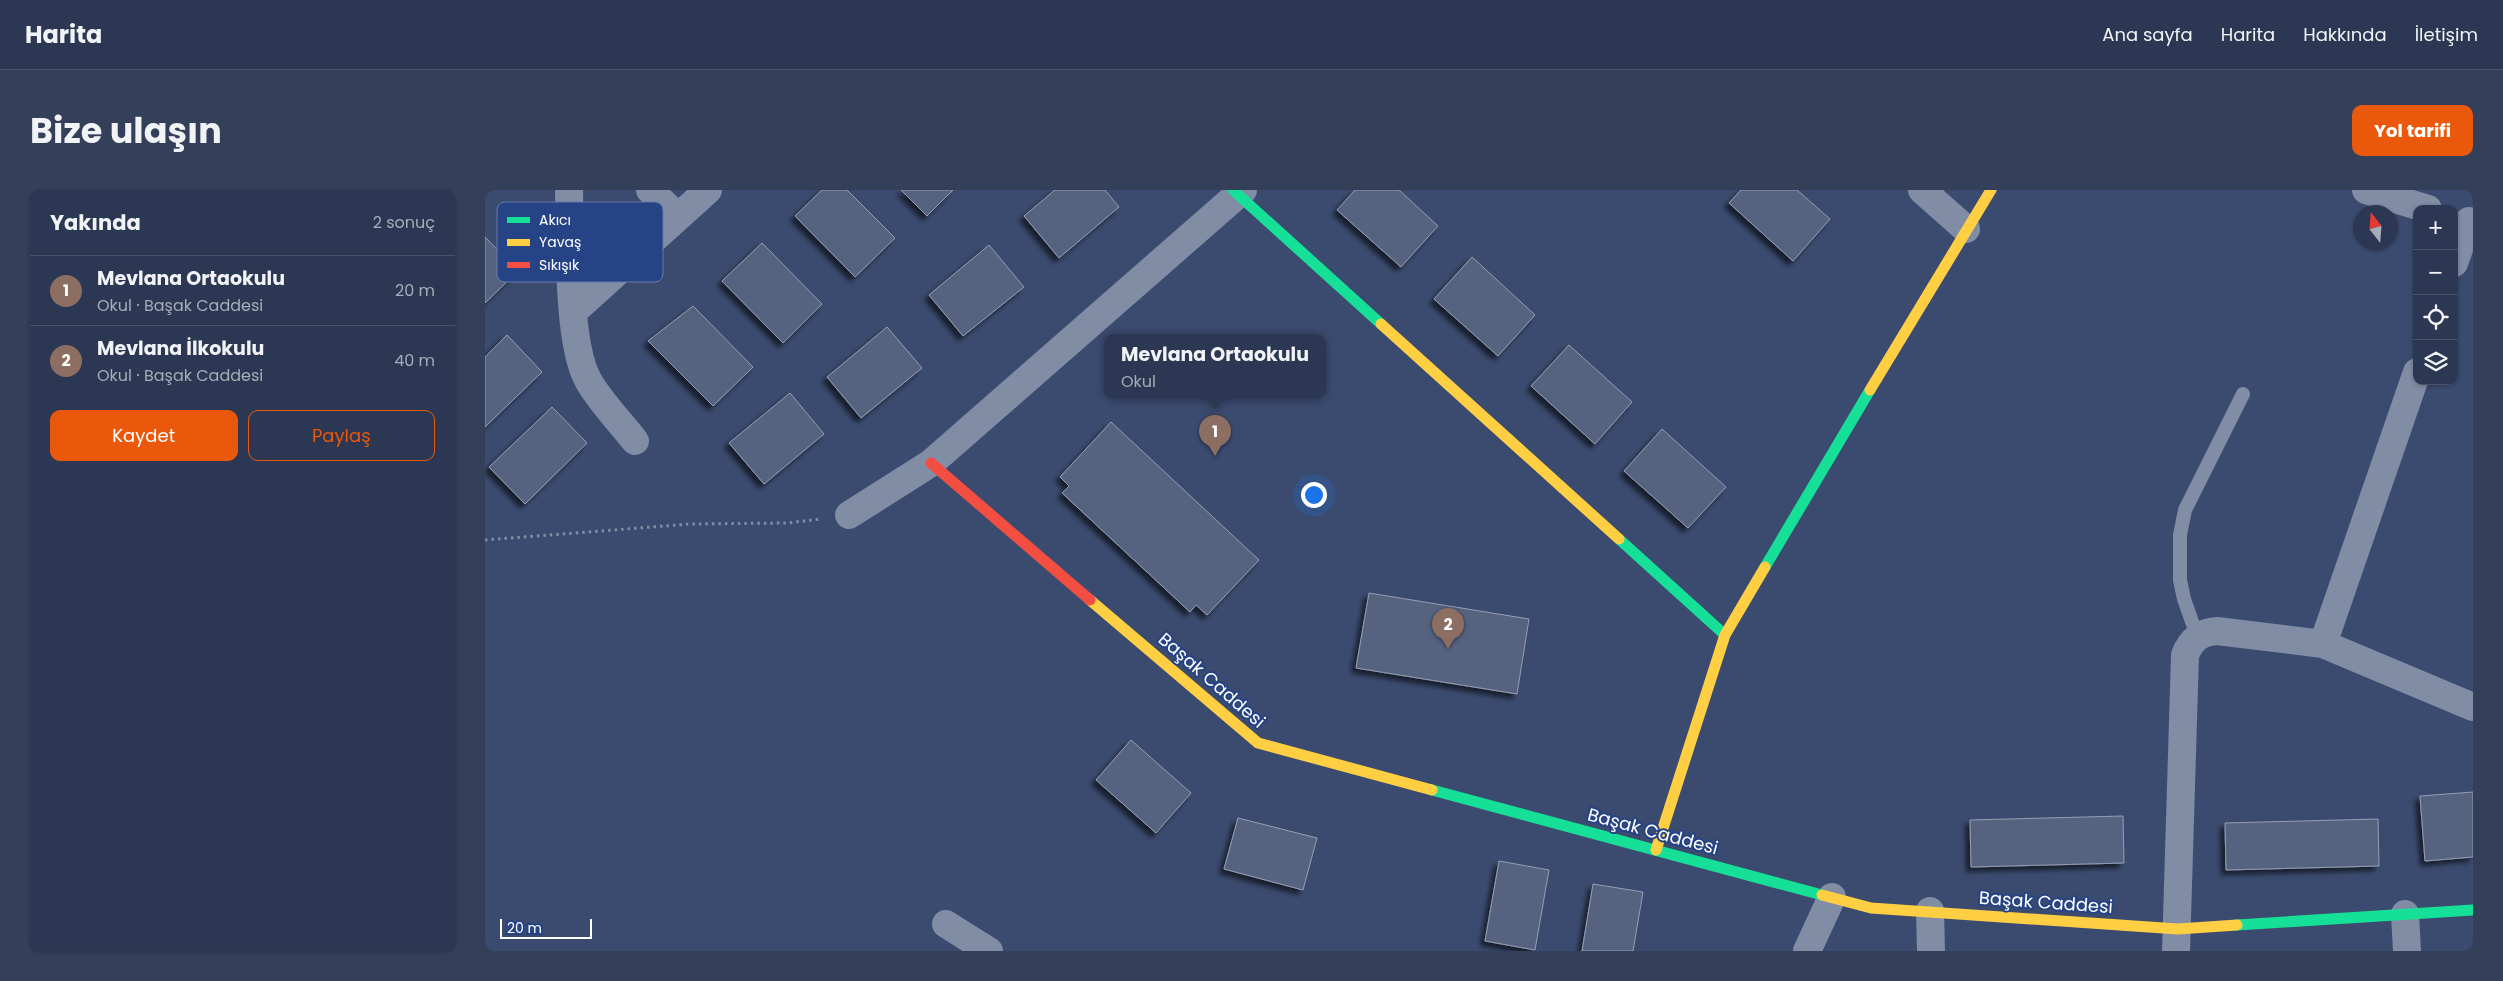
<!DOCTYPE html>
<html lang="tr">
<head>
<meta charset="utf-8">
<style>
  body { margin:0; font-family:Poppins,sans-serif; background:#343f5a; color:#f1f3f6 }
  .controls { position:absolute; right:15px; top:15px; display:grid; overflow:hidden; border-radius:10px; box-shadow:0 1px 4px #0004 }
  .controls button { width:45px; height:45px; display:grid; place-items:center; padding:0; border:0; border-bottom:1px solid #48526a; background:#2c3853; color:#f1f3f6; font:25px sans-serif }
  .compass { position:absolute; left:1868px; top:15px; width:45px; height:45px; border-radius:50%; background:#2c3853; box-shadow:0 1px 4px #0004; rotate:343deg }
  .scale { position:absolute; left:15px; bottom:12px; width:92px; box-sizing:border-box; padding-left:5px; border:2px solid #fff; border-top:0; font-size:14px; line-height:18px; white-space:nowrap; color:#fff; -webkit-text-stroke:4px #254385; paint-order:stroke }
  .you { position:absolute; left:828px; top:304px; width:18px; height:18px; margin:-12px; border:4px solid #fff; border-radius:50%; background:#1a73e8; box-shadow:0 0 0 8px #1a73e833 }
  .badge { display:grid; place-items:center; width:32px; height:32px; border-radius:50%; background:#ea580c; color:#fff; font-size:16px; font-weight:700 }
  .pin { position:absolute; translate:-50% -41px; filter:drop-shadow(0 1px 2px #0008) }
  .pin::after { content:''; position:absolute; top:26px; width:18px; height:15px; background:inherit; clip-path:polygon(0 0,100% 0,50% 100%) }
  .popup { position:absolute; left:619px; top:144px; width:222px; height:65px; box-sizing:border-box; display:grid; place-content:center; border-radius:10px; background:#2c3853; filter:drop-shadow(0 1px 4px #0005); font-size:16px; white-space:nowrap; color:#a6acb8 }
  .popup b { font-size:19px; color:#f1f3f6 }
  .popup::after { content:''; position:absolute; left:50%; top:100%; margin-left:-10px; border:10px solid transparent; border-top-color:#2c3853 }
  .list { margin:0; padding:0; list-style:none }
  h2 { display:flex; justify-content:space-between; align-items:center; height:65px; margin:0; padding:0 20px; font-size:21px }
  h2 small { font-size:16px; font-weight:400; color:#a6acb8 }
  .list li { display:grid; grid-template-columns:32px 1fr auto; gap:15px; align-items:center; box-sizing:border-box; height:70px; padding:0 20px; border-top:1px solid #48526a }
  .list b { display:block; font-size:19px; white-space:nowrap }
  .list p { margin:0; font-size:16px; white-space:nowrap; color:#a6acb8 }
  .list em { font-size:16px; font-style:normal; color:#a6acb8 }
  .actions { display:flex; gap:10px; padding:15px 20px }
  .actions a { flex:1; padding:11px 0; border:1px solid #ea580c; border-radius:10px; text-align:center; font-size:18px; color:#ea580c }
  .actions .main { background:#ea580c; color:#fff }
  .icon { flex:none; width:28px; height:28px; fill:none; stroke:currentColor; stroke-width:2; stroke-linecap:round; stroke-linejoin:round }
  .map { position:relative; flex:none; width:1988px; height:761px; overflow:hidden; border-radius:10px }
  header { display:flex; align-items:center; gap:30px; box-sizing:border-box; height:70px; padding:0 25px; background:#2c3853; border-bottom:1px solid #48526a }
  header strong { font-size:24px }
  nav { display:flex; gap:28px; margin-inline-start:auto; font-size:18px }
  .intro { display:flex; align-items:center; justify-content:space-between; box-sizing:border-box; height:120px; padding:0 30px }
  h1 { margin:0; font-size:35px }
  .button { padding:12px 22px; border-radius:10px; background:#ea580c; color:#fff; font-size:18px; font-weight:700 }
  main { display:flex; gap:30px; padding:0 30px }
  aside { flex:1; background:#2c3853; border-radius:10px; box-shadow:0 1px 4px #0004 }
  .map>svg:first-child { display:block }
</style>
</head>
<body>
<header>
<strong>Harita</strong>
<nav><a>Ana sayfa</a><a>Harita</a><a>Hakkında</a><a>İletişim</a></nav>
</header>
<div class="intro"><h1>Bize ulaşın</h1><a class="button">Yol tarifi</a></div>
<main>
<aside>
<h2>Yakında<small>2 sonuç</small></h2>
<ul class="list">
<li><span class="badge" style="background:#8d6e63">1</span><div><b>Mevlana Ortaokulu</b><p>Okul · Başak Caddesi</p></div><em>20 m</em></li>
<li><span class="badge" style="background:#8d6e63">2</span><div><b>Mevlana İlkokulu</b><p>Okul · Başak Caddesi</p></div><em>40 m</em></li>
</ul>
<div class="actions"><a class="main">Kaydet</a><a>Paylaş</a></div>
</aside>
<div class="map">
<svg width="1988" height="761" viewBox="0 0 1988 761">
  <defs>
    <filter id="shadow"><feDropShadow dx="-4.5" dy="4.5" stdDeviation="2.5" flood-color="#0009"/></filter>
  </defs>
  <rect width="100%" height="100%" fill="#3b4b6f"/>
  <path fill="#566380" stroke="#959eb3" filter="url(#shadow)" d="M 337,0 L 362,0 L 410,48 L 370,87 L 310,26 Z
    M 416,0 L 468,0 L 442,26 Z
    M 570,0 L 620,0 L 634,17 L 574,68 L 539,26 Z
    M 870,0 L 914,0 L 953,36 L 916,77 L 852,20 Z
    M 1256,0 L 1312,0 L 1345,29 L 1308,71 L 1244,13 Z
    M 0,47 L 33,81 L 0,113 Z
    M 277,53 L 337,114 L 298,153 L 237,91 Z
    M 504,55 L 539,97 L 478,146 L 444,105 Z
    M 987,67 L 1050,125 L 1013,166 L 949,109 Z
    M 208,116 L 268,177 L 228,216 L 163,151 Z
    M 402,137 L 437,178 L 376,228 L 342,187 Z
    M 22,145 L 57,182 L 0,237 L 0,167 Z
    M 1084,155 L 1147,212 L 1110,254 L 1046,196 Z
    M 305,203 L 339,244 L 279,294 L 244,253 Z
    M 67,217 L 102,253 L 40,314 L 4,277 Z
    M 626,232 L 774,370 L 722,425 L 711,415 L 705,422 L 577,303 L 584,296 L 575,287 Z
    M 1177,239 L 1241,297 L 1203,338 L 1139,281 Z
    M 884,403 L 1044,429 L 1032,504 L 871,478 Z
    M 646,550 L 706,603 L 671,643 L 611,590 Z
    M 1988,602 L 1988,667 L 1940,671 L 1935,606 Z
    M 1638,626 L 1639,673 L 1486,677 L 1485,630 Z
    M 753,628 L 832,648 L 818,700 L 739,679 Z
    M 1893,629 L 1894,676 L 1741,680 L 1740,633 Z
    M 1014,671 L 1064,680 L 1050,760 L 1000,751 Z
    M 1108,694 L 1158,702 L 1148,761 L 1097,761 Z"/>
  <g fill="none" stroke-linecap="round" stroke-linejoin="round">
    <path stroke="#818ca5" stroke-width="3" stroke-dasharray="2.5 4" stroke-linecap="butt" d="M 0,350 L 205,334 L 302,333 L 336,329"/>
    <path stroke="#818ca5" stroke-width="14" d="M 1712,446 L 1699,409 L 1695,390 L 1695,345 L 1700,320 L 1758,204"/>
    <path stroke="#818ca5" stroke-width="28" d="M 84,0 C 85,46 82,152 103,190 C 113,209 136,233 150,251
      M 165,0 L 193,27
      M 1437,0 L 1481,39
      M 1881,0 L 1943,19
      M 1969,73 L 1984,31
      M 88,122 L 223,0
      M 364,325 L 446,273 L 758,0
      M 1838,454 L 1932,182
      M 1445,721 L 1446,761
      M 1920,724 L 1922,761
      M 461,734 L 504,761
      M 1322,761 L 1347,707
      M 1691,761 L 1700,465 C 1706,450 1715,442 1732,441 L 1838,454 L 1988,517"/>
    <path stroke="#16e098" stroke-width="11" d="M 748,0 L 896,134
      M 1134,349 L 1240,445
      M 1280,377 L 1385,200
      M 947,600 L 1337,705
      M 1752,735 L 1988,720"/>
    <path stroke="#ffcf43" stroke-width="11" d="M 896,134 L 1134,349
      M 1385,200 L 1506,0
      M 605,410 L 773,553 L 947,600
      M 1171,660 L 1240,445 L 1280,377
      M 1337,705 L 1386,718 L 1693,739 L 1752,735"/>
    <path stroke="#f24e42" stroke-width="11" d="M 446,273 L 605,410"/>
  </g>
  <g text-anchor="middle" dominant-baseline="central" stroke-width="4" stroke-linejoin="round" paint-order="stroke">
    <g font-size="18" fill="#fff" stroke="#254385">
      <text transform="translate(727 490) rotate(41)">Başak Caddesi</text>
      <text transform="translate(1168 641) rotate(15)">Başak Caddesi</text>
      <text transform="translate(1561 712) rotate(4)">Başak Caddesi</text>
    </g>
  </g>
  <rect x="12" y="12" width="166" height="80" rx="8" fill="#254385" stroke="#667baa" stroke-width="1"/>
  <rect x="22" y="27" width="23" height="6" fill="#16e098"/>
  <rect x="22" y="49" width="23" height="7" fill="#ffcf43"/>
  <rect x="22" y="72" width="23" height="6" fill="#f24e42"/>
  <g font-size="14" fill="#fff">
    <text x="54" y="35">Akıcı</text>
    <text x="54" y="57">Yavaş</text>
    <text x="54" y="80">Sıkışık</text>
  </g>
</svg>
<div class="controls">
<button>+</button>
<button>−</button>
<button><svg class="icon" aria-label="locate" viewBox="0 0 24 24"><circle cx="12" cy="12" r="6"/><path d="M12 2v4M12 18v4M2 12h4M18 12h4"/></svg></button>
<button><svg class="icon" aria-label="layers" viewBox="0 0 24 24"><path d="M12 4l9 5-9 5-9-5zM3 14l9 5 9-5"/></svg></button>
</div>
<svg class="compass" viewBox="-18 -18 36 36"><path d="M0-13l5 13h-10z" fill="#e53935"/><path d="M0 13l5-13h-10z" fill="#a6acb8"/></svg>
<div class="scale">20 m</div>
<div class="you"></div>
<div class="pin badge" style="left:730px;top:266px;background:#8d6e63">1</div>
<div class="popup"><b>Mevlana Ortaokulu</b>Okul</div>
<div class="pin badge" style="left:963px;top:459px;background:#8d6e63">2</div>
</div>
</main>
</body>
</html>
